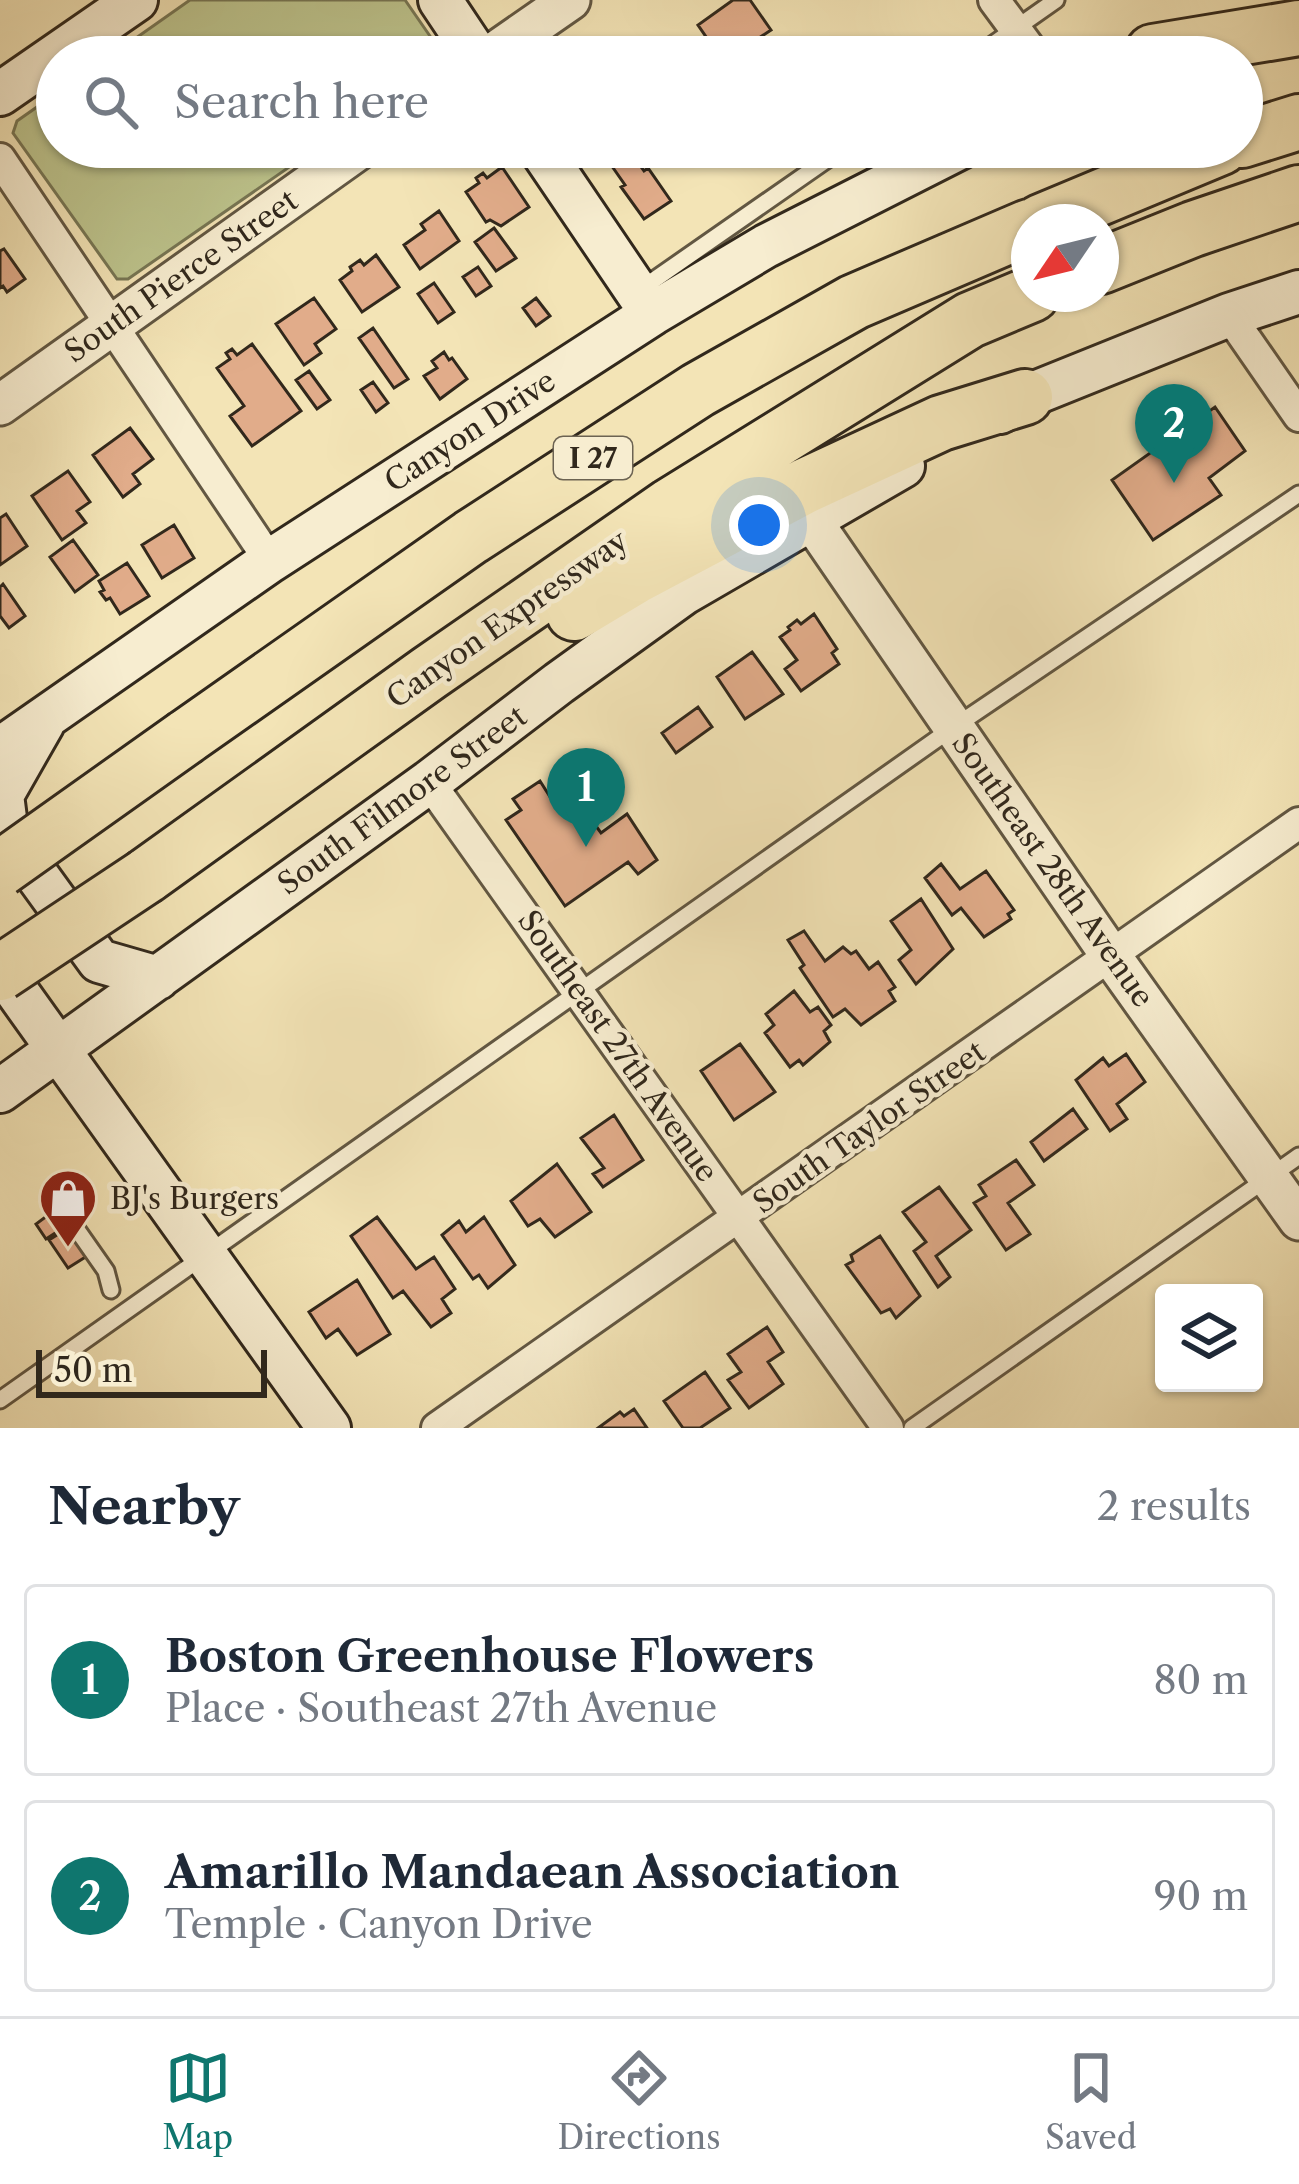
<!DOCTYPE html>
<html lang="en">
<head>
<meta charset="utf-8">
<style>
  body { margin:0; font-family:"Libre Caslon Text",serif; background:#f6f6f7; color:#1f2937 }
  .controls { position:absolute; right:36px; bottom:36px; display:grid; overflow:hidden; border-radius:12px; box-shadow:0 3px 9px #0004 }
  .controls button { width:108px; height:108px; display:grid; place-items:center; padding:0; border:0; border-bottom:3px solid #e0e1e3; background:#fff; color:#1f2937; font:60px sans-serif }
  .compass { position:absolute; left:1011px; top:204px; width:108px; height:108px; border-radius:50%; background:#fff; box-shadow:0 3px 9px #0004; rotate:235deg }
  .scale { position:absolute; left:36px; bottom:30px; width:231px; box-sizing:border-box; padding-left:12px; border:6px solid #31281c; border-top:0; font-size:33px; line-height:42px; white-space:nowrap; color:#31281c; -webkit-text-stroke:9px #f7edd0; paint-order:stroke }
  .you { position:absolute; left:759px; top:525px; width:42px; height:42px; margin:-30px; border:9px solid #fff; border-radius:50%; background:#1a73e8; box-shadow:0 0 0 18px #1a73e833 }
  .badge { display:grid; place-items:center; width:78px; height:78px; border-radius:50%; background:#0f766e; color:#fff; font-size:39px; font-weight:700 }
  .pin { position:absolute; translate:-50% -99px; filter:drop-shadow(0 3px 6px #0008) }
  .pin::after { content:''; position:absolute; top:63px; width:42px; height:36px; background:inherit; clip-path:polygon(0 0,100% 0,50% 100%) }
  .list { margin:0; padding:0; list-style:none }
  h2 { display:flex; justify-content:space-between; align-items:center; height:156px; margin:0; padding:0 48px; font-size:51px }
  h2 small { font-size:39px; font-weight:400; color:#747a83 }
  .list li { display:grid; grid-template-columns:78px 1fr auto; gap:36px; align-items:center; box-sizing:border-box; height:192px; margin:0 24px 24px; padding:0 24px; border:3px solid #e0e1e3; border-radius:12px }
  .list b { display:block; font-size:45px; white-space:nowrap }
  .list p { margin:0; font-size:39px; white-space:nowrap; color:#747a83 }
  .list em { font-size:39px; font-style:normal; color:#747a83 }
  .icon { flex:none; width:66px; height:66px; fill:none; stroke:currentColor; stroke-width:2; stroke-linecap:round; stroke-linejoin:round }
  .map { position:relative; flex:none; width:1299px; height:1428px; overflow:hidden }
  .search { position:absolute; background:#fff; box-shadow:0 3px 9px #0004; left:36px; right:36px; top:36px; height:132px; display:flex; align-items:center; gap:30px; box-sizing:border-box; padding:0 42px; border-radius:66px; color:#747a83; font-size:45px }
  .sheet { height:588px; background:#fff }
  nav { display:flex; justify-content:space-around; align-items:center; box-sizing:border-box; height:168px; border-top:3px solid #e0e1e3; background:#fff; font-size:33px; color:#747a83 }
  nav a { display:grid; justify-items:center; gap:6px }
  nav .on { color:#0f766e }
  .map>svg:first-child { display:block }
</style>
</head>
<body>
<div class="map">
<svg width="1299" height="1428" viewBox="0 0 1299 1428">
  <rect width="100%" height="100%" fill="#f3e4b6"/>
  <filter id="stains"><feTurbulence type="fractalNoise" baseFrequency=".00167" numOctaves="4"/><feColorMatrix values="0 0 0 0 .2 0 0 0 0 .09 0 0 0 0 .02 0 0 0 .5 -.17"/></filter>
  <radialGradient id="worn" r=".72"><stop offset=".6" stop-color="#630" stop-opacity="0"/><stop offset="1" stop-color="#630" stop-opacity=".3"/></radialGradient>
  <path fill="#bdc48d" stroke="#777654" stroke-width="3" d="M 190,0 L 405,0 L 441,52 L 440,57 L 109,57 Z
    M 57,93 L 57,147 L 318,147 L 128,279 L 117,279 L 13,133 L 17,121 Z"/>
  <path fill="#e1ac8a" stroke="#31281c" stroke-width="3" d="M 733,0 L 750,0 L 771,30 L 750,44 L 759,57 L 720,57 L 698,25 Z
    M 628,149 L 644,171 L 648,168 L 671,201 L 644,219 L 621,187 L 625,185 L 609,162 Z
    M 502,167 L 529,207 L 501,226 L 490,220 L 486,222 L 466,192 L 479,183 L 476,178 L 483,173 L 487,178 Z
    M 439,211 L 459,241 L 420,269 L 404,245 L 425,230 L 421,224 Z
    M 494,228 L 516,258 L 496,271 L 475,242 Z
    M 4,249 L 25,279 L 7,292 L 3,286 L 0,288 L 0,251 Z
    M 376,255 L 399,287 L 362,312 L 340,280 L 352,271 L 350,267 L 360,260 L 364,265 Z
    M 478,267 L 491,286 L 476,296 L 463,277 Z
    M 434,283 L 454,312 L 438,323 L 418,294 Z
    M 314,298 L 336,329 L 315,344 L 321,353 L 304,365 L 276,324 Z
    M 536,298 L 550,316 L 536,326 L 523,308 Z
    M 373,328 L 408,379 L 394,388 L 359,338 Z
    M 252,344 L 301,411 L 252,446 L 230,416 L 244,406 L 217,368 L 230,359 L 226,353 L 232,349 L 237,355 Z
    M 444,352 L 449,360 L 452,358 L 467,379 L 440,399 L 424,376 L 437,368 L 432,361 Z
    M 309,371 L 330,400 L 317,409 L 296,380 Z
    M 373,382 L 388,403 L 376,412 L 361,390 Z
    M 1215,407 L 1245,451 L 1209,478 L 1221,495 L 1153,540 L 1112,480 Z
    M 130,428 L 153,459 L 133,474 L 140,484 L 123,497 L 93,455 Z
    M 68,471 L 90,502 L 77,511 L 86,523 L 62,540 L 32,496 Z
    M 6,514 L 27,546 L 0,565 L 0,518 Z
    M 174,525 L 194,558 L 162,578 L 142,545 Z
    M 73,540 L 98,575 L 75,592 L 50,557 Z
    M 127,563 L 149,596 L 120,614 L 110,598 L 106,600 L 100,592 L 104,590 L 99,581 Z
    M 3,584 L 25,616 L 9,628 L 0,616 L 0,587 Z
    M 814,614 L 837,649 L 832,653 L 839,664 L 801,691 L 785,669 L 797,660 L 780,637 L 790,630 L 788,627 L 797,620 L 801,624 Z
    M 752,652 L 783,694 L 745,719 L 717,677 Z
    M 698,707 L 712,727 L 676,753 L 662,733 Z
    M 540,781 L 552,800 L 566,792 L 580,815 L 585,811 L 601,833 L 627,814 L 657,860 L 638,874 L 628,862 L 565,906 L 506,820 L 521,810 L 513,799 Z
    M 941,864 L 960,889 L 986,871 L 1014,910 L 1008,914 L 1011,919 L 984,937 L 961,908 L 952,915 L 925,878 Z
    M 921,899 L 953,949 L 916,984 L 899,960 L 911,950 L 891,921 Z
    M 804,931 L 825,961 L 843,947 L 851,954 L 856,951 L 869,969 L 878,962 L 895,987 L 889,991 L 895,1001 L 861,1025 L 845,1009 L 833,1017 L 800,968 L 804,965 L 788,940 Z
    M 794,991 L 810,1012 L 818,1007 L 831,1025 L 824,1031 L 830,1042 L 803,1065 L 799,1060 L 790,1067 L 765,1033 L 774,1025 L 766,1014 Z
    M 740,1044 L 775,1092 L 734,1120 L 701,1071 Z
    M 1126,1054 L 1145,1082 L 1117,1104 L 1127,1119 L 1110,1131 L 1076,1080 L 1103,1058 L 1109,1066 Z
    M 1073,1109 L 1087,1129 L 1044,1161 L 1031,1142 Z
    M 614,1115 L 643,1160 L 603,1187 L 593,1174 L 604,1168 L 581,1138 Z
    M 1016,1160 L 1034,1185 L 1008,1203 L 1030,1234 L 1006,1250 L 974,1203 L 986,1196 L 979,1185 Z
    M 557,1164 L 591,1212 L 555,1237 L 540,1219 L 528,1226 L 511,1201 Z
    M 939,1187 L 971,1230 L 936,1256 L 950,1277 L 938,1287 L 914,1251 L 926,1242 L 903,1212 Z
    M 55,1210 L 66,1226 L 46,1239 L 36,1224 Z
    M 377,1217 L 416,1269 L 434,1257 L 455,1289 L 442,1299 L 451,1313 L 431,1327 L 403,1291 L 393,1298 L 351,1236 Z
    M 484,1217 L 515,1265 L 488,1288 L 479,1275 L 473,1279 L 442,1235 L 459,1221 L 466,1232 Z
    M 68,1228 L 87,1256 L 68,1268 L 49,1240 Z
    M 880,1236 L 920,1296 L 896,1318 L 890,1309 L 881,1313 L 846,1265 L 853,1261 L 851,1255 Z
    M 357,1280 L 390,1334 L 357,1355 L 338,1329 L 326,1338 L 309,1312 Z
    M 767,1327 L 783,1352 L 768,1362 L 783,1384 L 749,1408 L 728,1380 L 741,1372 L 728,1354 Z
    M 705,1372 L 730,1408 L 700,1428 L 683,1428 L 664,1401 Z
    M 634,1409 L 647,1428 L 598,1428 L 620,1412 L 624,1416 Z"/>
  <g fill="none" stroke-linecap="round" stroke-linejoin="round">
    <defs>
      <path id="service" d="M 975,57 L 1056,0
        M 641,289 L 845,147
        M 65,1182 L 64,1211 L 106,1271 L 111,1290
        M 0,1400 L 954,727 L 1299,494
        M 912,1428 L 1299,1156"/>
      <path id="minor" d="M 994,0 L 1036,57
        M 0,159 L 270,561
        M 1229,315 L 1299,416
        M 429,782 L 888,1428
        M 437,1428 L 1299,823"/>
      <path id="tertiary" d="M 488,57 L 570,0
        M 0,405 L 362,147
        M 810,518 L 1111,956 L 1299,1220"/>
      <path id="secondary" d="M 440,0 L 478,57
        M 0,94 L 136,0
        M 539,147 L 652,314
        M 1000,412 L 1025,397 L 1229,315 L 1299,292
        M 43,723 L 2,795 L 7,834 L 99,961 L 158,978
        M 0,749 L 270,561 L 652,314 L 766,246 L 961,147
        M 0,968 L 329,1428
        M 0,1091 L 429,782 L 559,683 L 684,593 L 903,466"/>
      <path id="motorway" d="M 1153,52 L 1299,28
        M 1242,140 L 1299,122
        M 1041,222 L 1221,147
        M 1101,266 L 1193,229 L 1299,193
        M 574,613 L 634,577 L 805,486 L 941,423 L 1025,397
        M 186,737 L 471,537 L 698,390 L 854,302 L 1029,227
        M 146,876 L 429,673 L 670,506 L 970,320 L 1032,294"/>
    </defs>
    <use href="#service" stroke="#625742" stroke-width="21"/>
    <use href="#minor" stroke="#625742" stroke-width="36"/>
    <use href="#tertiary" stroke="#625742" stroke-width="45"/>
    <use href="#secondary" stroke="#31281c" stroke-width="48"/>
    <use href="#motorway" stroke="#31281c" stroke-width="60"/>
    <use href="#service" stroke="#f7edd0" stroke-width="15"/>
    <use href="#minor" stroke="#f7edd0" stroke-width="30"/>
    <use href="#tertiary" stroke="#f7edd0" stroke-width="39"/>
    <use href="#secondary" stroke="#f7edd0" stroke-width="42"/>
    <use href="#motorway" stroke="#f3e4b6" stroke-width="54"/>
    <defs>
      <path id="motorway-bridge" d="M 0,869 L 186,737
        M 0,973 L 146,876"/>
    </defs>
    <use href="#motorway-bridge" stroke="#31281c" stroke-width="60" stroke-linecap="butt"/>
    <use href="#motorway-bridge" stroke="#f3e4b6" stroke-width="54"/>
  </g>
  <defs>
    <symbol id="shop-pin" viewBox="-11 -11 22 30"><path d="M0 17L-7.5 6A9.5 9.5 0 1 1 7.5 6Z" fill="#8f2418" stroke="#f7edd0"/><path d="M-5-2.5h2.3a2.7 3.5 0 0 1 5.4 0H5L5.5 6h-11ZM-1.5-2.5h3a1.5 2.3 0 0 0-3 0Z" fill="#fff"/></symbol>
  </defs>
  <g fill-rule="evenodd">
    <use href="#shop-pin" x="35" y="1165" width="66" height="90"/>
  </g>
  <g text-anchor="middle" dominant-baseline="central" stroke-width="9" stroke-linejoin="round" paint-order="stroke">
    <rect fill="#f7edd0" stroke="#6c6352" stroke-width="3" x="554" y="437" width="78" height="42" rx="9"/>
    <g font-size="27" font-weight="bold" fill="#31281c">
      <text x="593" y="458">I 27</text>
    </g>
    <g font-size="30" fill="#31281c" stroke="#f7edd0">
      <text transform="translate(181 276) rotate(-35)">South Pierce Street</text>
      <text transform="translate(470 431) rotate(-33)">Canyon Drive</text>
      <text transform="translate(507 619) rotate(-35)">Canyon Expressway</text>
      <text transform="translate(402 800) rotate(-36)">South Filmore Street</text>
      <text transform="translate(1053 870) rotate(55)">Southeast 28th Avenue</text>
      <text transform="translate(618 1046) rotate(55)">Southeast 27th Avenue</text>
      <text transform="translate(869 1127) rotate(-35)">South Taylor Street</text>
    </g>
    <g font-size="30" fill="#31281c" stroke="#f7edd0" text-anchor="start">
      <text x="110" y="1198">BJ's Burgers</text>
    </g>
  </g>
  <rect width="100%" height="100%" filter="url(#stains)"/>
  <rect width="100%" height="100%" fill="url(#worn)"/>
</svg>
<div class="controls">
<button><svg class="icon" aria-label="layers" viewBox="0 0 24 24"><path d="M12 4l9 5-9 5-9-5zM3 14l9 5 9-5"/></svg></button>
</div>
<svg class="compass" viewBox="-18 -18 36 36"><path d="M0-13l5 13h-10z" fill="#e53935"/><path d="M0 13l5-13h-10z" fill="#747a83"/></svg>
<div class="scale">50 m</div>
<div class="you"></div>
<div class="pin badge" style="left:586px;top:847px">1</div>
<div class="pin badge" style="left:1174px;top:483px">2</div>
<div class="search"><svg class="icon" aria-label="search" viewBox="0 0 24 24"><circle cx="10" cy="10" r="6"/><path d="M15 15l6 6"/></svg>Search here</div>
</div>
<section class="sheet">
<h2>Nearby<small>2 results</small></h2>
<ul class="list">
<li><span class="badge">1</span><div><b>Boston Greenhouse Flowers</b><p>Place · Southeast 27th Avenue</p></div><em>80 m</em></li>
<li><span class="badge">2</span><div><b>Amarillo Mandaean Association</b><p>Temple · Canyon Drive</p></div><em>90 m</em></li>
</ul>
</section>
<nav>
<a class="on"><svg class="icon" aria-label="map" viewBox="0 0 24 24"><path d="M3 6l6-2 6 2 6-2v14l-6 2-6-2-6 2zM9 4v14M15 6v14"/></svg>Map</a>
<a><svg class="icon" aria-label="directions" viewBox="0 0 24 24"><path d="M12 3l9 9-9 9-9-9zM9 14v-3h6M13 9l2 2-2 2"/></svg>Directions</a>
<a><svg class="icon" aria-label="saved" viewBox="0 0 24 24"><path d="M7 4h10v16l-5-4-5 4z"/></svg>Saved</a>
</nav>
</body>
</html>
